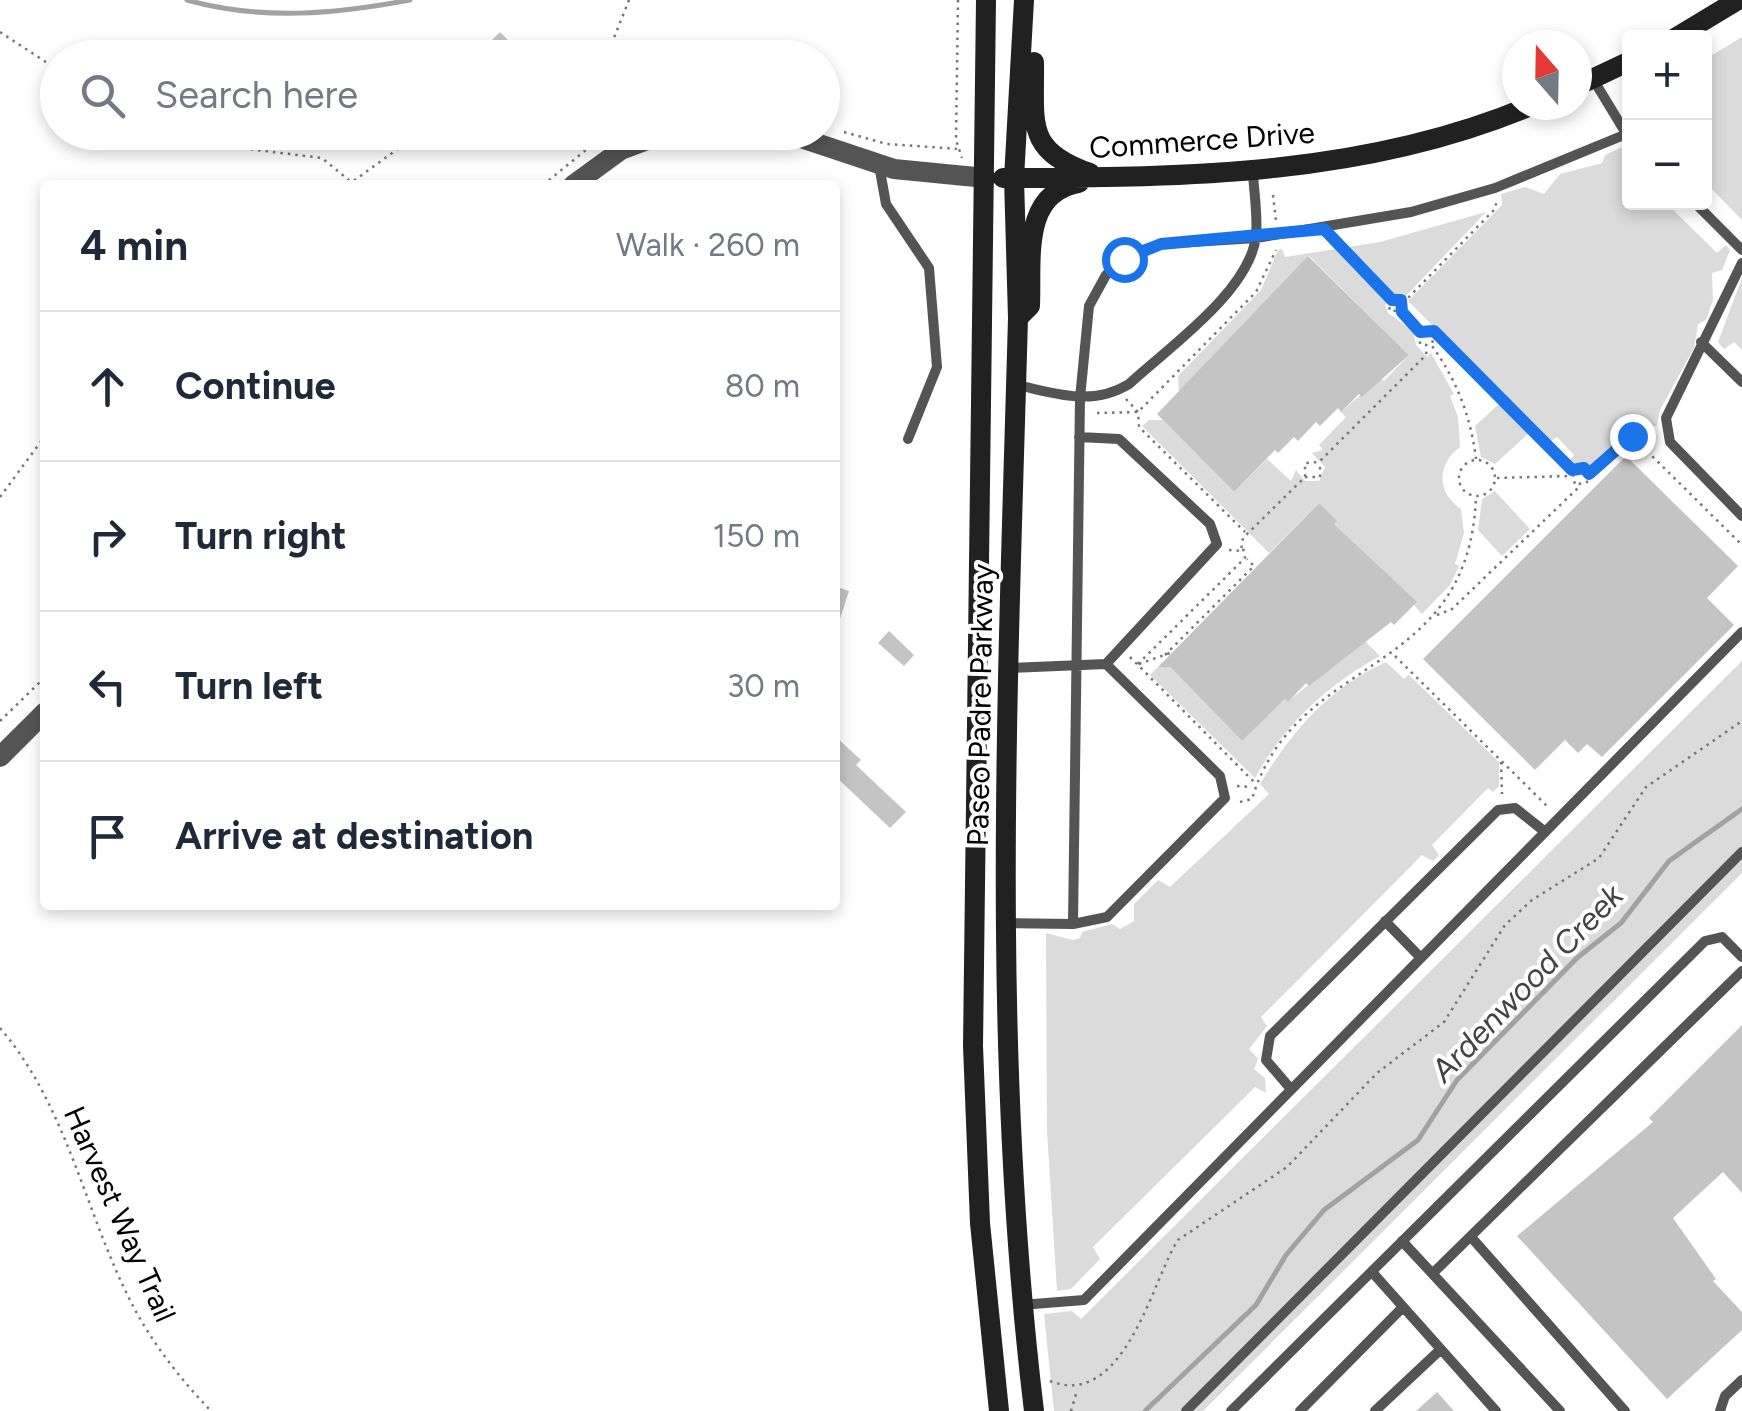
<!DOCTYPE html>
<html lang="en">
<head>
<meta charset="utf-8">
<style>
  body { margin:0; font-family:Figtree,sans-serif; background:#f6f6f7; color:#1f2937 }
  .controls { position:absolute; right:30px; top:30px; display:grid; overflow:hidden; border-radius:10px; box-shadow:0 5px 15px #0003 }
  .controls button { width:90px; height:90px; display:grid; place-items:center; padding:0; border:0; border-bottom:2px solid #e0e1e3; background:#fff; color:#1f2937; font:50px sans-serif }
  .compass { position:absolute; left:1502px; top:30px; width:90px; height:90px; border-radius:50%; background:#fff; box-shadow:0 5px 15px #0003; rotate:340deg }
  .stop { position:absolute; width:30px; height:30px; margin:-22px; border:8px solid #1a73e8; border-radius:50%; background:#fff }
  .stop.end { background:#1a73e8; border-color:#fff; box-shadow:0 2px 10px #0008 }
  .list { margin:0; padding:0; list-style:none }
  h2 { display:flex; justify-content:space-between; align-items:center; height:130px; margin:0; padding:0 40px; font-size:42px }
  h2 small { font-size:32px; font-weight:400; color:#747a83 }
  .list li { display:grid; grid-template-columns:65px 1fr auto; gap:30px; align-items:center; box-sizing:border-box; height:150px; padding:0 40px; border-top:2px solid #e0e1e3 }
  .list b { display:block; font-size:38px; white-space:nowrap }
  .list em { font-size:32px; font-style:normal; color:#747a83 }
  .icon { flex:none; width:55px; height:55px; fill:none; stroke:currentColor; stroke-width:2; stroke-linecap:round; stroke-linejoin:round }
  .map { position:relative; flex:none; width:1742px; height:1411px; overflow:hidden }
  .search { position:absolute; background:#fff; box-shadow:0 5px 15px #0003; left:40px; top:40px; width:800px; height:110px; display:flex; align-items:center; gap:25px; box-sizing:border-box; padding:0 35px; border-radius:55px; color:#747a83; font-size:38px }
  .panel { position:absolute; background:#fff; box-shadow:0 5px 15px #0003; left:40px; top:180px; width:800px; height:730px; border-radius:10px }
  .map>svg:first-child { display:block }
</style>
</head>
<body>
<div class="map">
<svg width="1742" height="1411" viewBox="0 0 1742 1411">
  <rect width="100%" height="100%" fill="#fff"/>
  <path fill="#dbdbdb" d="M 1742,37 L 1742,220 L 1705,182 L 1704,60 Z
    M 1622,147 L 1629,150 L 1622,159 L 1629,167 L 1630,202 L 1666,203 L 1717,253 L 1726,245 L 1730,250 L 1722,270 L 1712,273 L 1713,300 L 1706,320 L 1698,324 L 1694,348 L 1660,410 L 1657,426 L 1632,426 L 1590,469 L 1573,467 L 1568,462 L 1574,455 L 1557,437 L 1550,442 L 1408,301 L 1502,205 L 1501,194 L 1525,187 L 1544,194 L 1560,174 L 1602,163 L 1605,155 Z
    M 1486,212 L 1403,299 L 1391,297 L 1385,305 L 1388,313 L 1413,331 L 1416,345 L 1427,357 L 1431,353 L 1454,394 L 1450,396 L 1458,417 L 1460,447 C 1436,465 1437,493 1461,509 L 1464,533 L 1455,564 L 1459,566 L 1450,585 L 1422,614 L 1414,605 L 1416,602 L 1334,524 L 1319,503 L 1269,553 L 1142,426 L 1149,420 L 1163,420 L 1234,492 L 1267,459 L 1291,481 L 1296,470 L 1305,481 L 1319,481 L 1325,467 L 1312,453 L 1323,450 L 1319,445 L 1346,417 L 1341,412 L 1380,378 L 1384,381 L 1409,355 L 1309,256 L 1179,392 L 1178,376 L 1261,290 L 1278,250 L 1282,249 L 1285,257 L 1380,242 Z
    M 1742,278 L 1742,350 L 1734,342 L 1724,349 L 1718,342 Z
    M 1500,403 L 1529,433 L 1495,464 L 1481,457 L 1475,426 Z
    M 1495,491 L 1530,529 L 1502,556 L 1478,530 L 1482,499 Z
    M 1365,641 L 1380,656 C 1326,686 1285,724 1255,778 L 1150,675 L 1158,667 L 1170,667 L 1242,741 L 1285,699 L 1288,701 Z
    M 1742,661 L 1742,873 L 1203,1411 L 1054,1411 L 1044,1314 L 1072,1311 L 1081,1319 Z
    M 1386,662 L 1404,679 L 1409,675 L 1499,762 L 1499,786 L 1493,792 L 1488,788 L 1432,845 L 1439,855 L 1433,861 L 1422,855 L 1261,1017 L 1267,1026 L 1249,1049 L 1258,1059 L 1254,1069 L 1265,1078 L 1266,1093 L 1255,1087 L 1093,1247 L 1100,1259 L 1071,1289 L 1057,1291 L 1047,1131 L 1046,933 L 1073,940 L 1080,938 L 1082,932 L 1112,924 L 1120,929 L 1134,921 L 1134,904 L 1158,880 L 1170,887 L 1269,794 L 1260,784 C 1292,731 1329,688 1386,662 Z"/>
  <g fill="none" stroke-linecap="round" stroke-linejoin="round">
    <path stroke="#a2a2a2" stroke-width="5" d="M 187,0 C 262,21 335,14 410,0
      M 1145,1411 L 1256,1305 L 1286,1255 L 1324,1210 L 1418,1140 L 1457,1080 L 1577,958 L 1621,923 L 1669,861 L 1742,809"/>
  </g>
  <path fill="#c4c4c4" d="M 500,32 L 515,47 L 504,58 L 474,58 Z
    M 1308,256 L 1409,355 L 1362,397 L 1359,394 L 1341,412 L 1338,408 L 1320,426 L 1316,422 L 1298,441 L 1294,437 L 1278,453 L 1275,450 L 1234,492 L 1157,414 Z
    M 1626,456 L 1738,566 L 1707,598 L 1734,625 L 1602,757 L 1587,744 L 1578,753 L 1565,740 L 1535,770 L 1423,659 Z
    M 1319,503 L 1337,521 L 1334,524 L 1417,602 L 1394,625 L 1391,622 L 1309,686 L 1306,683 L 1288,702 L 1285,699 L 1242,741 L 1170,667 L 1158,667 Z
    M 835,586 L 849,591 L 838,625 L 835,624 Z
    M 889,631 L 914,655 L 904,666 L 878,643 Z
    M 835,736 L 861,760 L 856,765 L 906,812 L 890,828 L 835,776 Z
    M 1742,1025 L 1742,1193 L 1723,1172 L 1673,1218 L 1716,1279 L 1713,1281 L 1742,1312 L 1742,1330 L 1667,1399 L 1517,1236 L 1653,1122 L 1649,1118 Z
    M 1437,1392 L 1454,1411 L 1416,1411 Z"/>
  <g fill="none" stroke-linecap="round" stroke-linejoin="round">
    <path stroke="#767676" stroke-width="2.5" stroke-dasharray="2.5 5" stroke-linecap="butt" d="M 958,0 L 956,140 L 962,158
      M 0,32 L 58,70
      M 606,58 L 629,0
      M 178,132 L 216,145 L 322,158 L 351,182
      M 844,132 L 887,144 L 959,149
      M 348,185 L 421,132
      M 543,185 L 608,132
      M 1273,195 L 1276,221
      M 1333,239 L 1392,300 L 1401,300 L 1403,311
      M 1392,300 L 1389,310 L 1402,312 L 1420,332 L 1420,344 L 1432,346 C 1457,380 1471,418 1476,459
      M 1403,303 L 1495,209 L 1497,199
      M 1421,331 L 1434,331 L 1432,346
      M 1437,335 L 1572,470 L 1575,485 L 1587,482 L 1584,468 L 1572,470
      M 1126,399 L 1138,412 L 1139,427 L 1245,532
      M 1097,413 L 1138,412 L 1256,292 L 1276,250
      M 1630,440 L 1632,451 L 1640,454 L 1650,448 L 1650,439
      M 1647,451 L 1742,545
      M1459 478a18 18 0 1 1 36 0a18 18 0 1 1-36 0Z
      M 1590,473 L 1635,433 L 1654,436
      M 1305,477 L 1320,477 L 1320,464
      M 1497,478 L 1569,476
      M 0,497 L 45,436
      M 1229,550 L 1241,551 L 1243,538 L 1305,477 L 1305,463 L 1319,462 L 1426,355 L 1427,347
      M 1437,615 L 1452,609 L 1579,487
      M 1165,655 L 1254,566 L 1247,559
      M 1395,656 L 1549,808
      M 1130,657 L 1255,783
      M 1138,664 L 1245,558 L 1243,548
      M 1139,664 L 1173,652
      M 0,721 L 45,677
      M 1501,762 L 1502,794
      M 1237,786 L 1252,787
      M 1240,802 L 1252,799 C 1296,652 1470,680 1476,496
      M 0,1028 C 68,1107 85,1214 133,1306 C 153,1344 181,1380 211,1411
      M 1050,1381 C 1125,1411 1154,1275 1178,1240 L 1287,1167 L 1377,1073 L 1444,1022 L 1505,925 L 1532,900 L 1599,858 L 1646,787 L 1742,721
      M 1071,1411 L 1076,1394"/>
    <path stroke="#545454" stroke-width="10" d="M 1593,79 L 1630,140
      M 879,165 L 886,204 L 929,268 L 937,367 L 908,439
      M 1694,202 L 1742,250
      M 1742,263 L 1666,418 L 1670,442 L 1742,516
      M 1701,342 L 1742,382
      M 1016,385 C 1056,393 1092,407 1129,384 C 1168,348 1250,291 1256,236 C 1258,216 1254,193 1253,173
      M 1010,668 L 1106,664 L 1217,544 L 1210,524 L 1119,439 L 1079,437
      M 1385,921 L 1420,957
      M 1007,923 L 1073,924 L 1107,917 L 1225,798 L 1220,776 L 1106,664
      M 1073,924 L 1080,398 L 1089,306 L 1106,275 L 1134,253 L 1161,244 L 1256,238 L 1411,212 L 1495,188 L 1624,135
      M 1290,1088 L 1266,1060 L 1270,1036 L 1498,810 L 1515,808 L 1544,831
      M 1471,1237 L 1625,1411
      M 1402,1241 L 1560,1411
      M 1372,1272 L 1496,1411
      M 1433,1273 L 1742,971
      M 1021,1305 L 1084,1300 L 1742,632
      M 1186,1411 L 1742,852
      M 1231,1411 L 1705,941 L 1722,937 L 1742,957
      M 1300,1411 L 1403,1307
      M 1375,1411 L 1440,1350
      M 1720,1411 L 1725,1396 L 1742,1380"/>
    <path stroke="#545454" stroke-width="20" d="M 783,132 L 894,169 L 986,178
      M 573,185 L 621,150 L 669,132
      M 0,757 L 45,712"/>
    <path stroke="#212121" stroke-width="20" d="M 986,0 L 973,1046 L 980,1223 L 999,1411
      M 1024,0 L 1014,178 L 1018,318 C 1008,682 990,1049 1034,1411
      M 1675,38 L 1738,0
      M 1034,62 C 1035,123 1024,150 1090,173
      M 1577,86 L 1630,61
      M 1003,178 C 1184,177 1363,177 1533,105
      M 1018,318 L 1030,306 C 1032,259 1021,193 1079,183"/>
  </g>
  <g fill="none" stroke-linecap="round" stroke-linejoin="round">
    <path stroke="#1a73e8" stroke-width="12" d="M 1124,259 L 1161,244 L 1324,229 L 1392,300 L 1401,300 L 1402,312 L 1420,332 L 1434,331 L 1572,470 L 1584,468 L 1589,474 L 1632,436"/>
  </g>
  <g text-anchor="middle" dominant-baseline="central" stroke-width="8" stroke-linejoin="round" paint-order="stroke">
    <g font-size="30" fill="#000" stroke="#fff">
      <text transform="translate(1202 140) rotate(-4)">Commerce Drive</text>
      <text transform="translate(980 705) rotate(-89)">Paseo Padre Parkway</text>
      <text transform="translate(120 1214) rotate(66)">Harvest Way Trail</text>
    </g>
    <g font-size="32" font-style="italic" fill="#434343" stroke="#fff">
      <text transform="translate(1527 983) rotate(-46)">Ardenwood Creek</text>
    </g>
  </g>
</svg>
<div class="controls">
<button>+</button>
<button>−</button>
</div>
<svg class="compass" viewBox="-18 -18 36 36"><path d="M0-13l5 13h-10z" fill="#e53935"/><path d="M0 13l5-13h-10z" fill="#747a83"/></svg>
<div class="stop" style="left:1124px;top:259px"></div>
<div class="stop end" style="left:1632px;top:436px"></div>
<div class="search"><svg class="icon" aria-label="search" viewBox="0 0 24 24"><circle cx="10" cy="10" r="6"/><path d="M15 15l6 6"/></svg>Search here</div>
<section class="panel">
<h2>4 min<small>Walk · 260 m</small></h2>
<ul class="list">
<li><svg class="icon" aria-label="ahead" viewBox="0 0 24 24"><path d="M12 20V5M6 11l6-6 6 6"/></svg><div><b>Continue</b></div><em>80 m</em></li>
<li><svg class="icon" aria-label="right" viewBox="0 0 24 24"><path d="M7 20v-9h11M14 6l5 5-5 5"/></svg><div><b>Turn right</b></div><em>150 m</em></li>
<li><svg class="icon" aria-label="left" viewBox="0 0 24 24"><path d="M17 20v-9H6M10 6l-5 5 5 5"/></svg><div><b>Turn left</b></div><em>30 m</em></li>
<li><svg class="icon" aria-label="arrive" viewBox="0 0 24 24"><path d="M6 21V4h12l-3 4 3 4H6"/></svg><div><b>Arrive at destination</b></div></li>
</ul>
</section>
</div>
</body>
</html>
